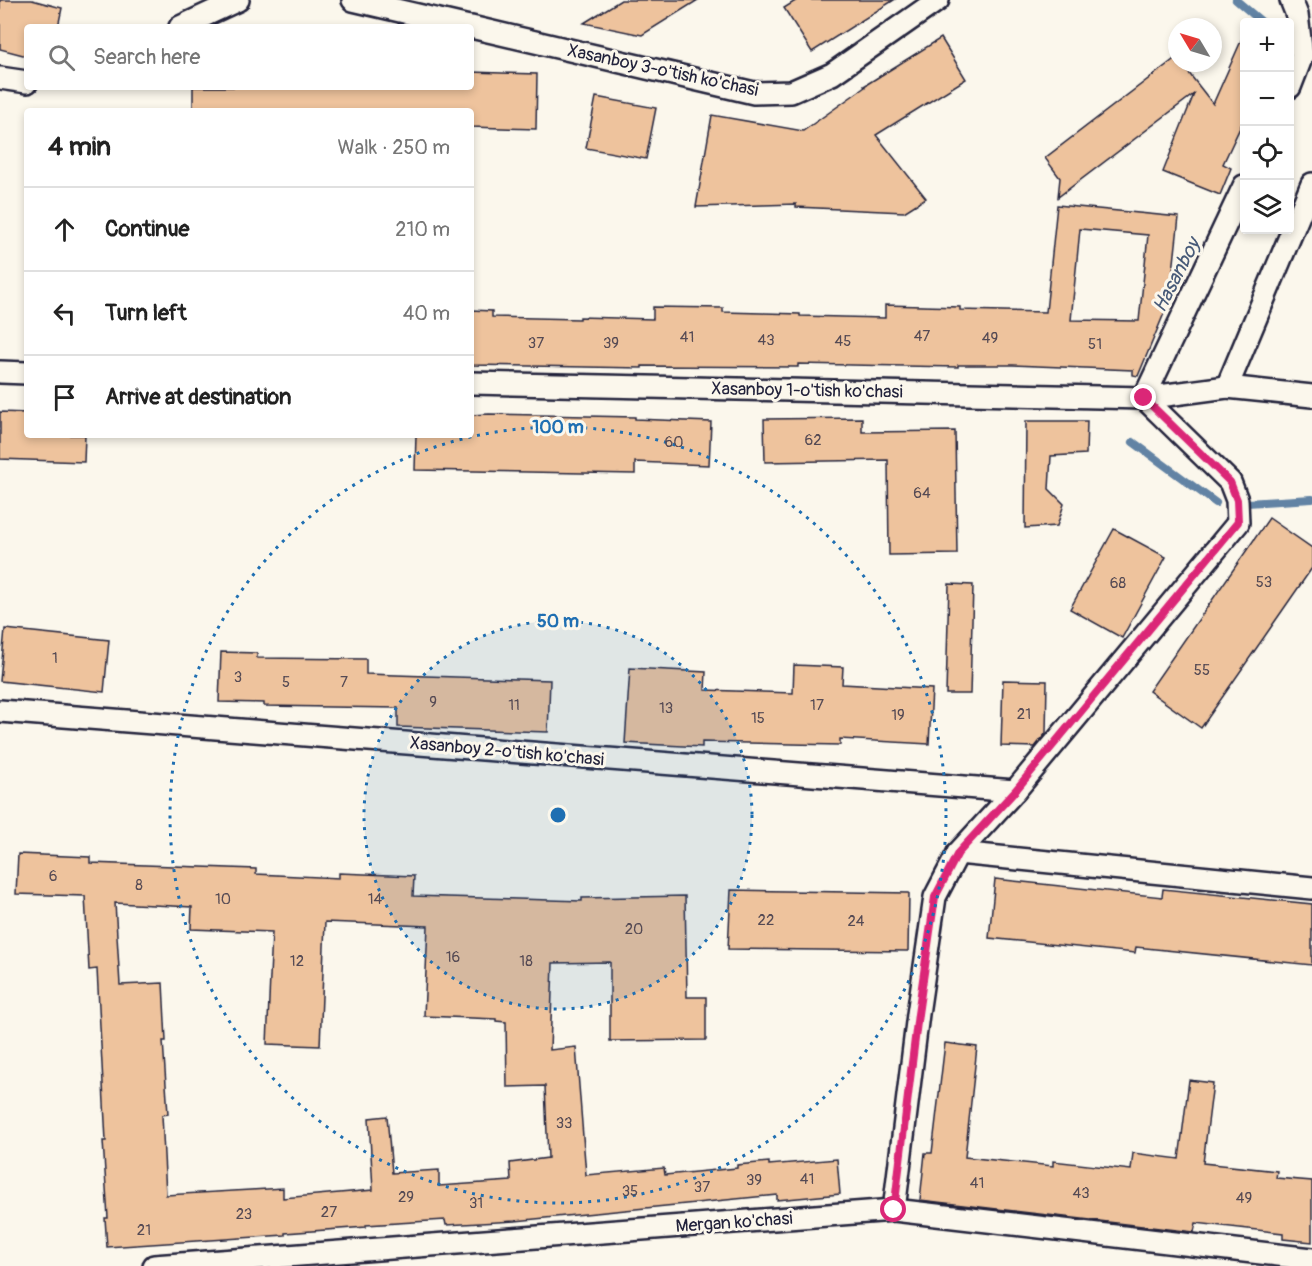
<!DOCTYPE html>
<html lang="en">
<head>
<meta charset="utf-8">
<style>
  :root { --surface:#fff; --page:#f2f2f2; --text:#222; --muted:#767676; --line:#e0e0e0 }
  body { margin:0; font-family:Pangolin,sans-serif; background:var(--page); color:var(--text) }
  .controls { position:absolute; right:18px; top:18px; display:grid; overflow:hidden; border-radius:6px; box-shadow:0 3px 9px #0003 }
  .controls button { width:54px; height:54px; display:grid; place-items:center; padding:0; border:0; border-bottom:2px solid var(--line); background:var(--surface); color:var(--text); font:30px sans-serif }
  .compass { position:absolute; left:1168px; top:18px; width:54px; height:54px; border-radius:50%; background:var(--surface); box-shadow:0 3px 9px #0003; rotate:308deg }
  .stop { position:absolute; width:18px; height:18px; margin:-14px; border:4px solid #db2777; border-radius:50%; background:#fff }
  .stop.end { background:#db2777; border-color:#fff; box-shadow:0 2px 6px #0008 }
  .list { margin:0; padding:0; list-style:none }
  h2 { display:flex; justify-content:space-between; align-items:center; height:78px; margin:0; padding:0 24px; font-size:26px }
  h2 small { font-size:20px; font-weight:400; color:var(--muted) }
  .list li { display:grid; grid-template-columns:39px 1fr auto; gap:18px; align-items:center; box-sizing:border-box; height:84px; padding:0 24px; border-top:2px solid var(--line) }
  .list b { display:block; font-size:22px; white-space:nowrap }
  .list em { font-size:20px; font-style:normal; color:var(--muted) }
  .icon { flex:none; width:33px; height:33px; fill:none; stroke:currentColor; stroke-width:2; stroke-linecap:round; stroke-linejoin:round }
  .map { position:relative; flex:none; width:1312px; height:1266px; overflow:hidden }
  .search { position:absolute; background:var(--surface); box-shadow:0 3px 9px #0003; left:24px; top:24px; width:450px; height:66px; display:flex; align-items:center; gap:15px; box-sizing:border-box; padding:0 21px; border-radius:6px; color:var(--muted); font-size:22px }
  .panel { position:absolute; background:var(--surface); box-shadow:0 3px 9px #0003; left:24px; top:108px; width:450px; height:330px; border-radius:6px }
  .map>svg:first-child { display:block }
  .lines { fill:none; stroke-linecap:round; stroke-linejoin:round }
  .stream { stroke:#6283a4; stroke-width:8 }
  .building { fill:#eec39d; stroke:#22223b; stroke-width:1.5; fill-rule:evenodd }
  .street-casing { stroke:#22223b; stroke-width:26 }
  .street { stroke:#fbf7ec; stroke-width:21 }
  .route { stroke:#db2777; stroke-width:8 }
  .ring { fill:none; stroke:#1f6fb2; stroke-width:3; stroke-dasharray:3 6 }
  .labels { text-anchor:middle; stroke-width:6; stroke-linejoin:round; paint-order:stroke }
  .number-label { font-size:15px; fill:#554a54 }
  .street-label { font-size:18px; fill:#22223b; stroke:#fbf7ec }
  .water-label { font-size:20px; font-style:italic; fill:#475a78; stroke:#fbf7ec }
  .centre { fill:#1f6fb2; stroke:#fbf7ec; stroke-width:3 }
  .ring-label { font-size:18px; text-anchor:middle; font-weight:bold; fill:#1f6fb2; stroke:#fbf7ec; stroke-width:6; stroke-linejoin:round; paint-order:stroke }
</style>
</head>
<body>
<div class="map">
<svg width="1312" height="1266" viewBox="0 0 1312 1266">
  <rect width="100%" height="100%" fill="#fbf7ec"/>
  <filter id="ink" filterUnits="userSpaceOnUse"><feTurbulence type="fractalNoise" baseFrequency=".0167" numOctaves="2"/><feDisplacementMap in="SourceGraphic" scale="12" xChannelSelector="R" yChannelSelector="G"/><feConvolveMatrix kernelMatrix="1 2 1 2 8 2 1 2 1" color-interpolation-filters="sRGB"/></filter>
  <g filter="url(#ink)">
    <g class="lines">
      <g class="stream">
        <polyline points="1236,0 1262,22"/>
        <polyline points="1133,442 1216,503"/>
        <polyline points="1247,503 1312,499"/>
      </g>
    </g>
    <g class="building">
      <polygon points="0,0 32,0 62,8 58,27 27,27 27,56 0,49"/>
      <polygon points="621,0 698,0 642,35 584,23"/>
      <polygon points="797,0 894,0 812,52 784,8"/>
      <polygon points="1245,32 1245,117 1223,164 1231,168 1220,195 1163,172 1194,94 1058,197 1060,178 1045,158 1177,57 1177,63 1181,63 1213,104"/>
      <polygon points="941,38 966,79 876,135 926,198 904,212 796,207 796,204 696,207 712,115 803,131 865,87 864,86"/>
      <polygon points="471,72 537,74 536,129 471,127 471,111 193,111 193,87 471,87"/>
      <polygon points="596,97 656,108 646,159 586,148"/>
      <path d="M 1057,205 L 1179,217 L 1170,299 L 1138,376 L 1133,375 L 1133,370 L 1013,365 L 958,365 L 958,367 L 798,364 L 798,367 L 642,366 L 642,368 L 471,365 L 471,310 L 492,311 L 492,317 L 580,319 L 580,317 L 653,319 L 653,307 L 723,308 L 723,312 L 800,314 L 800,316 L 885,318 L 885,305 L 960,307 L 960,310 L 1046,312 ZM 1080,229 L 1148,235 L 1139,321 L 1071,320 Z"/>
      <polygon points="0,412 27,413 27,435 85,435 84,462 0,459"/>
      <polygon points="489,414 635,417 635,419 711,422 709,465 635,462 635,474 415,470 416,435 471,435 471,415"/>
      <polygon points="862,418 862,432 955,431 957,554 889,555 888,460 765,462 764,419"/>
      <polygon points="1026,421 1087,421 1086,454 1051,456 1049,489 1064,504 1057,526 1025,528"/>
      <polygon points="1269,518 1312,548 1312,568 1201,728 1149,691"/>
      <polygon points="1114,529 1166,557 1122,638 1070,609"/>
      <polygon points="949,584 973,585 970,694 946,694"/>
      <polygon points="5,629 109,640 104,692 0,681"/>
      <polygon points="221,652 257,653 257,658 366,659 366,674 550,680 548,732 398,727 398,708 264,706 264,703 219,702"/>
      <polygon points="794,665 843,667 842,684 932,689 929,744 840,739 840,745 702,742 702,747 625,743 630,668 706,672 705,690 793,693"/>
      <polygon points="1003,680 1047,681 1046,733 1035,747 1001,746"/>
      <path d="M 18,854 L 90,857 L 90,863 L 256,869 L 256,874 L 339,878 L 339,873 L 414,876 L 413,896 L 582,901 L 582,898 L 685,896 L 687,997 L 706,997 L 706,1040 L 610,1041 L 610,962 L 553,963 L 550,1050 L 576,1047 L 586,1175 L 664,1168 L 665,1175 L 737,1168 L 737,1165 L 769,1162 L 769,1165 L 837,1159 L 840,1194 L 777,1200 L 777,1195 L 515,1221 L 446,1225 L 445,1220 L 366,1225 L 366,1227 L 285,1233 L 285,1235 L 107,1247 L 105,1218 L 108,1218 L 103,1141 L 106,1141 L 97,969 L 89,970 L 85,896 L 16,894 ZM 115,903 L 192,907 L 191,929 L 272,932 L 267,1044 L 320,1046 L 325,922 L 428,926 L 424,1016 L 496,1019 L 496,1021 L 506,1022 L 507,1087 L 545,1086 L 548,1158 L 510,1163 L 511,1181 L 439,1186 L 439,1170 L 392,1173 L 387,1116 L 369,1118 L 373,1190 L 283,1198 L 283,1188 L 166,1195 L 162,1115 L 168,1114 L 163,1041 L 166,1041 L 163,983 L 120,985 Z"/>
      <polygon points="995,879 1162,897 1163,889 1312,904 1312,965 1136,947 1135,953 989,938"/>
      <polygon points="731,890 909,893 908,951 728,949"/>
      <polygon points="945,1043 977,1047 965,1157 1053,1166 1053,1161 1131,1170 1133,1153 1179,1159 1189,1080 1213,1083 1203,1163 1277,1171 1276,1178 1312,1181 1312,1242 1283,1239 1283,1233 1196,1223 1194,1232 920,1200 925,1153 932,1153"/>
    </g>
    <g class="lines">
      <g class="street-casing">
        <g id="street">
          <polyline points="353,0 469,27"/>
          <polyline points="180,27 238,0"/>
          <polyline points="471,27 754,93 791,92 832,74 938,0"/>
          <polyline points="0,78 27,82"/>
          <polyline points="1290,87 1302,56 1297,15 1291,0"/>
          <polyline points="0,372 27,373"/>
          <polyline points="471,383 1144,398 1227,387 1312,396"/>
          <polyline points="1227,387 1312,184"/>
          <polyline points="1144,398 1244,186"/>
          <polyline points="0,711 1015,791"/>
          <polyline points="958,853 1312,888"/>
          <polyline points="894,1210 918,1014 935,897 958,853 1015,791 1238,523 1237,500 1230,482 1144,398"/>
          <polyline points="154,1266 894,1210 1312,1259"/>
        </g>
      </g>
      <use href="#street" class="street"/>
    </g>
  </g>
  <g class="lines" filter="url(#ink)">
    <polyline class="route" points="894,1210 918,1014 935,897 958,853 1015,791 1238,522 1237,500 1230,482 1144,398"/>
  </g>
  <circle cx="558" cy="815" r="194" fill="#1f6fb2" fill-opacity=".12"/>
  <g class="ring">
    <circle cx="558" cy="815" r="194"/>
    <circle cx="558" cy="815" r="388"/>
  </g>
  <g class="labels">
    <g class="number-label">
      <text x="922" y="341">47</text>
      <text x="687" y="342">41</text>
      <text x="990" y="343">49</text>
      <text x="766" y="345">43</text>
      <text x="843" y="346">45</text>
      <text x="536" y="348">37</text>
      <text x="611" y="348">39</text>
      <text x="1095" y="349">51</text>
      <text x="813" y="445">62</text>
      <text x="674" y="447">60</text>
      <text x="922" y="498">64</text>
      <text x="1264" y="587">53</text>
      <text x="1118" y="588">68</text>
      <text x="55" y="663">1</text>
      <text x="1202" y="675">55</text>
      <text x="238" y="682">3</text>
      <text x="286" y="687">5</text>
      <text x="344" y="687">7</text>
      <text x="433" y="707">9</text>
      <text x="514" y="710">11</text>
      <text x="817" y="710">17</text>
      <text x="666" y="713">13</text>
      <text x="1024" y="719">21</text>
      <text x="898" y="720">19</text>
      <text x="758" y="723">15</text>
      <text x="53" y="881">6</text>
      <text x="139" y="890">8</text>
      <text x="223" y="904">10</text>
      <text x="375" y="904">14</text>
      <text x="766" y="925">22</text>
      <text x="856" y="926">24</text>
      <text x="634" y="934">20</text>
      <text x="453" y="962">16</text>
      <text x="297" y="966">12</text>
      <text x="526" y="966">18</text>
      <text x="564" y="1128">33</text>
      <text x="807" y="1184">41</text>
      <text x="754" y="1185">39</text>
      <text x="977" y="1188">41</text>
      <text x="702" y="1192">37</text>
      <text x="630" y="1196">35</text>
      <text x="1081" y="1198">43</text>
      <text x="406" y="1202">29</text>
      <text x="1244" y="1203">49</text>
      <text x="476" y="1208">31</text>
      <text x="329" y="1217">27</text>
      <text x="244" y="1219">23</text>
      <text x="144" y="1235">21</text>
    </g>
    <g class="street-label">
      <text transform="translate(663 70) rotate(12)" y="6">Xasanboy 3-o'tish ko'chasi</text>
      <text transform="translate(807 390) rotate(1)" y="6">Xasanboy 1-o'tish ko'chasi</text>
      <text transform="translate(507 751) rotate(5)" y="6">Xasanboy 2-o'tish ko'chasi</text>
      <text transform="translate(734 1222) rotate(-4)" y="6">Mergan ko'chasi</text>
    </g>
    <g class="water-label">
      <text transform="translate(1176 275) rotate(-63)" y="7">Hasanboy</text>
    </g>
  </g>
  <circle cx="558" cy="815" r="9" class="centre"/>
  <g class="ring-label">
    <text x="558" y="433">100 m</text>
    <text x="558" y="627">50 m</text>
  </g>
</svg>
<div class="controls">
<button>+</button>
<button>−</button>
<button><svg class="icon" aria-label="locate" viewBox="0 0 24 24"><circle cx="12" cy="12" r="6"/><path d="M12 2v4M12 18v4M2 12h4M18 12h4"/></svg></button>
<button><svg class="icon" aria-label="layers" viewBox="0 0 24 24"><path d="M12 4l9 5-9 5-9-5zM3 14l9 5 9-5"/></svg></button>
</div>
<svg class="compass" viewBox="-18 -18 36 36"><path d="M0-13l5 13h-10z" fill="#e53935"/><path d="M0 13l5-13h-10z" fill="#767676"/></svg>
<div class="stop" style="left:894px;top:1210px"></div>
<div class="stop end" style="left:1144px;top:398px"></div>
<div class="search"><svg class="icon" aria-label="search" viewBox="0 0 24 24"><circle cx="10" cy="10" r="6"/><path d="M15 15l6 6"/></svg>Search here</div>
<section class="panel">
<h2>4 min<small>Walk · 250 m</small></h2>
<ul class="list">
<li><svg class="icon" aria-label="ahead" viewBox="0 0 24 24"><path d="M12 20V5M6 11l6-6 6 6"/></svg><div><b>Continue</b></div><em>210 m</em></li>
<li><svg class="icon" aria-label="left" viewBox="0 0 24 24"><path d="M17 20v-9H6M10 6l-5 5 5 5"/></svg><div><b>Turn left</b></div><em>40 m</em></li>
<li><svg class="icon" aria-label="arrive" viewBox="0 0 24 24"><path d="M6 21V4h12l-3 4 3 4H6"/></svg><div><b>Arrive at destination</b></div></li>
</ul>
</section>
</div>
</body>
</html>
